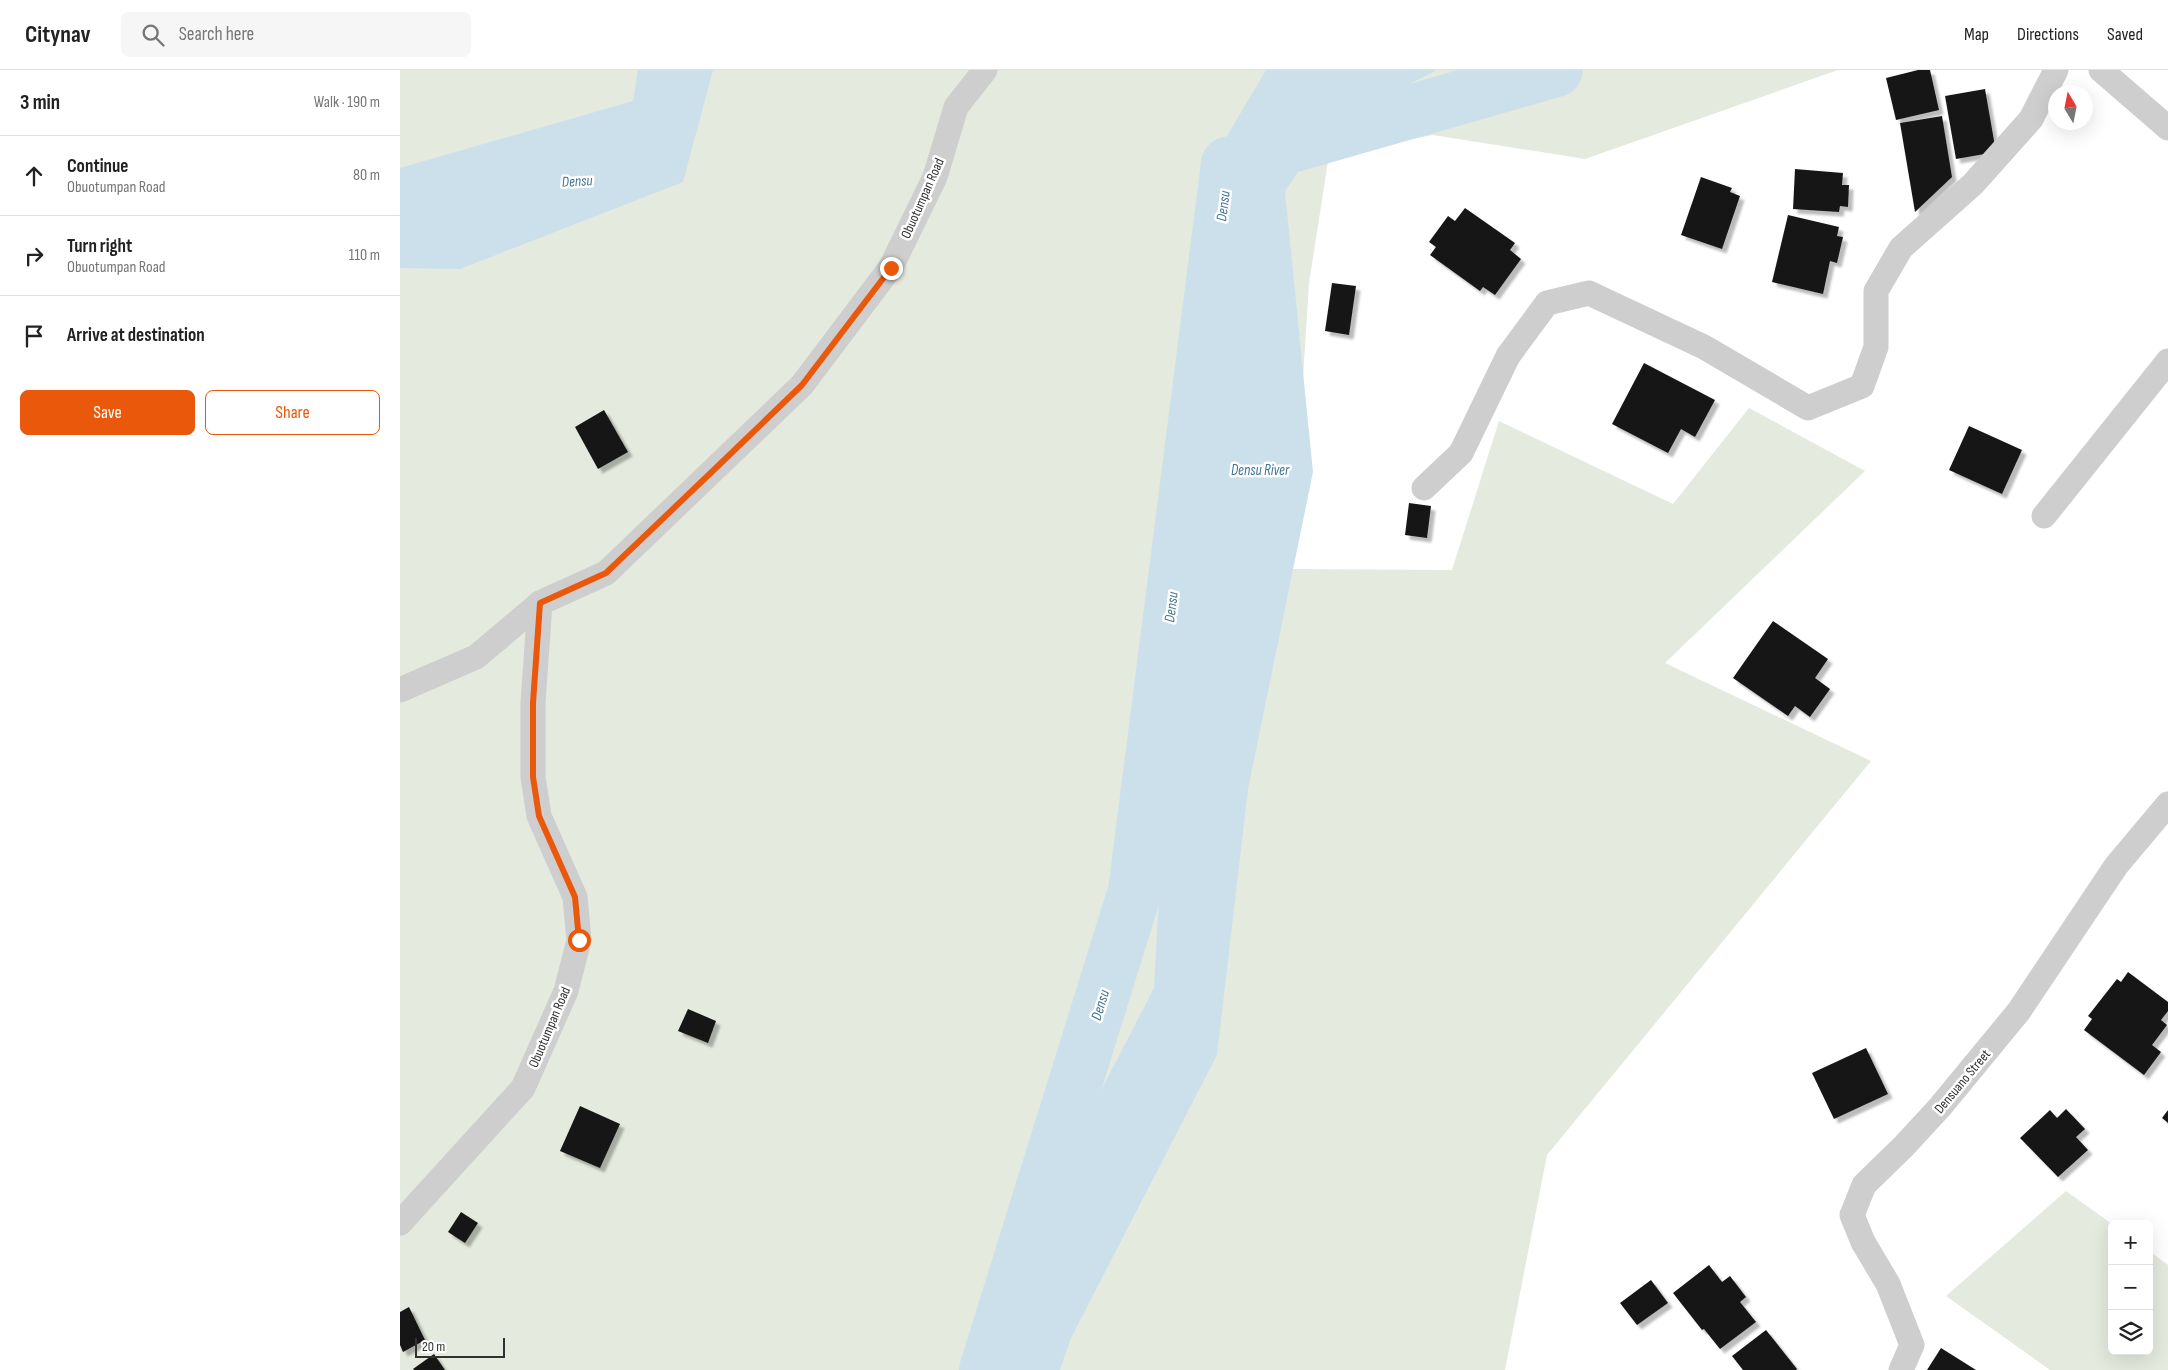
<!DOCTYPE html>
<html lang="en">
<head>
<meta charset="utf-8">
<style>
  :root { --surface:#fff; --page:#f6f6f6; --text:#222; --muted:#767676; --line:#e0e0e0; --accent:#ea580c }
  body { margin:0; font-family:"Sofia Sans Condensed",sans-serif; background:var(--page); color:var(--text) }
  .controls { position:absolute; right:15px; bottom:15px; display:grid; overflow:hidden; border-radius:8px; box-shadow:0 5px 20px #0002 }
  .controls button { width:45px; height:45px; display:grid; place-items:center; padding:0; border:0; border-bottom:1px solid var(--line); background:var(--surface); color:var(--text); font:25px sans-serif }
  .compass { position:absolute; left:1648px; top:15px; width:45px; height:45px; border-radius:50%; background:var(--surface); box-shadow:0 5px 20px #0002; rotate:350deg }
  .scale { position:absolute; left:15px; bottom:12px; width:90px; box-sizing:border-box; padding-left:5px; border:2px solid #313131; border-top:0; font-size:14px; line-height:18px; white-space:nowrap; color:#313131; -webkit-text-stroke:4px #fff; paint-order:stroke }
  .stop { position:absolute; width:15px; height:15px; margin:-11px; border:4px solid #ea580c; border-radius:50%; background:#fff }
  .stop.end { background:#ea580c; border-color:#fff; box-shadow:0 1px 5px #0008 }
  .list { margin:0; padding:0; list-style:none }
  h2 { display:flex; justify-content:space-between; align-items:center; height:65px; margin:0; padding:0 20px; font-size:21px }
  h2 small { font-size:16px; font-weight:400; color:var(--muted) }
  .list li { display:grid; grid-template-columns:32px 1fr auto; gap:15px; align-items:center; box-sizing:border-box; height:80px; padding:0 20px; border-top:1px solid var(--line) }
  .list b { display:block; font-size:19px; white-space:nowrap }
  .list p { margin:0; font-size:16px; white-space:nowrap; color:var(--muted) }
  .list em { font-size:16px; font-style:normal; color:var(--muted) }
  .actions { display:flex; gap:10px; padding:15px 20px }
  .actions a { flex:1; padding:11px 0; border:1px solid var(--accent); border-radius:8px; text-align:center; font-size:18px; color:var(--accent) }
  .actions .main { background:var(--accent); color:#fff }
  .icon { flex:none; width:28px; height:28px; fill:none; stroke:currentColor; stroke-width:2; stroke-linecap:round; stroke-linejoin:round }
  .map { position:relative; flex:none; width:1768px; height:1300px; overflow:hidden }
  header { display:flex; align-items:center; gap:30px; box-sizing:border-box; height:70px; padding:0 25px; background:var(--surface); border-bottom:1px solid var(--line) }
  header strong { font-size:24px }
  nav { display:flex; gap:28px; margin-inline-start:auto; font-size:18px }
  .search { width:350px; height:45px; background:var(--page); display:flex; align-items:center; gap:12px; box-sizing:border-box; padding:0 18px; border-radius:8px; color:var(--muted); font-size:19px }
  main { display:flex }
  aside { flex:1; background:var(--surface) }
  .map>svg:first-child { display:block }
  .green { fill:#e4eadd }
  .water { fill:#cce0ec }
  .lines { fill:none; stroke-linecap:round; stroke-linejoin:round }
  .river { stroke:#cce0ec; stroke-width:54 }
  .building { fill:#181818; filter:url(#shadow) }
  .minor { stroke:#cecece; stroke-width:25 }
  .route { stroke:#ea580c; stroke-width:6 }
  .labels { text-anchor:middle; stroke-width:5; stroke-linejoin:round; paint-order:stroke }
  .street-label { font-size:14px; fill:#313131; stroke:#fff }
  .water-label { font-size:15px; font-style:italic; fill:#3f7493; stroke:#fff }
</style>
</head>
<body>
<header>
<strong>Citynav</strong>
<div class="search"><svg class="icon" aria-label="search" viewBox="0 0 24 24"><circle cx="10" cy="10" r="6"/><path d="M15 15l6 6"/></svg>Search here</div>
<nav><a>Map</a><a>Directions</a><a>Saved</a></nav>
</header>
<main>
<aside>
<h2>3 min<small>Walk · 190 m</small></h2>
<ul class="list">
<li><svg class="icon" aria-label="ahead" viewBox="0 0 24 24"><path d="M12 20V5M6 11l6-6 6 6"/></svg><div><b>Continue</b><p>Obuotumpan Road</p></div><em>80 m</em></li>
<li><svg class="icon" aria-label="right" viewBox="0 0 24 24"><path d="M7 20v-9h11M14 6l5 5-5 5"/></svg><div><b>Turn right</b><p>Obuotumpan Road</p></div><em>110 m</em></li>
<li><svg class="icon" aria-label="arrive" viewBox="0 0 24 24"><path d="M6 21V4h12l-3 4 3 4H6"/></svg><div><b>Arrive at destination</b></div></li>
</ul>
<div class="actions"><a class="main">Save</a><a>Share</a></div>
</aside>
<div class="map">
<svg width="1768" height="1300" viewBox="0 0 1768 1300">
  <defs>
    <filter id="shadow"><feDropShadow dx="4.5" dy="4.5" stdDeviation="1" flood-color="#0004"/></filter>
  </defs>
  <rect width="100%" height="100%" fill="#fff"/>
  <g class="green">
    <polygon points="0,0 1438,0 1185,89 1033,65 929,85 909,213 891,499 1052,500 1099,351 1273,434 1349,338 1465,401 1265,593 1471,691 1147,1085 1105,1300 0,1300"/>
    <polygon points="1666,1121 1712,1154 1712,1281 1749,1281 1749,1181 1768,1195 1768,1300 1650,1300 1546,1226"/>
  </g>
  <g class="water">
    <polygon points="238,0 313,0 283,112 60,199 0,198 0,98 233,31"/>
    <polygon points="866,0 1037,0 931,54 885,121 913,402 848,719 817,985 671,1268 660,1300 585,1300 619,1179 754,918 769,644 820,325 805,103"/>
  </g>
  <g class="lines">
    <polyline class="river" points="586,1300 735,821 828,94 1156,0"/>
  </g>
  <g class="building">
    <polygon points="1518,0 1530,0 1539,40 1496,50 1486,8"/>
    <polygon points="1585,19 1596,82 1556,89 1545,26"/>
    <polygon points="1542,46 1552,107 1515,142 1500,53"/>
    <polygon points="1395,99 1443,103 1442,115 1449,115 1448,137 1440,136 1439,142 1393,139"/>
    <polygon points="1301,107 1332,118 1330,122 1340,126 1322,179 1281,165"/>
    <polygon points="1065,138 1115,173 1110,180 1121,189 1095,225 1083,217 1080,221 1030,185 1036,177 1029,172 1048,146 1055,151"/>
    <polygon points="1388,145 1439,157 1437,166 1443,167 1437,193 1430,191 1423,224 1372,212"/>
    <polygon points="932,213 956,216 949,265 925,261"/>
    <polygon points="1244,293 1315,330 1295,367 1281,359 1268,383 1212,354"/>
    <polygon points="204,340 228,382 198,399 175,357"/>
    <polygon points="1569,356 1622,380 1602,424 1549,400"/>
    <polygon points="1009,433 1031,436 1027,468 1005,465"/>
    <polygon points="1373,551 1428,589 1415,608 1430,619 1410,647 1395,636 1388,646 1333,608"/>
    <polygon points="1728,902 1768,932 1768,941 1761,950 1767,955 1752,975 1761,982 1744,1005 1684,960 1692,949 1688,946 1717,909 1721,912"/>
    <polygon points="288,939 316,951 308,973 278,961"/>
    <polygon points="1466,978 1488,1024 1434,1049 1412,1003"/>
    <polygon points="180,1036 220,1054 200,1098 160,1081"/>
    <polygon points="1666,1039 1685,1059 1676,1067 1688,1080 1658,1107 1620,1068 1650,1040 1657,1048"/>
    <polygon points="1768,1040 1768,1053 1762,1048"/>
    <polygon points="61,1142 78,1153 65,1173 48,1162"/>
    <polygon points="1309,1195 1322,1212 1330,1206 1346,1227 1340,1232 1356,1252 1320,1279 1304,1259 1302,1260 1273,1223"/>
    <polygon points="1251,1210 1268,1233 1237,1255 1220,1233"/>
    <polygon points="9,1237 25,1270 3,1282 0,1275 0,1242"/>
    <polygon points="1366,1260 1397,1299 1396,1300 1343,1300 1332,1286"/>
    <polygon points="1541,1278 1576,1300 1527,1300"/>
    <polygon points="34,1284 45,1300 14,1300 13,1299"/>
  </g>
  <g class="lines">
    <g class="minor">
      <polyline points="1701,0 1768,58"/>
      <polyline points="1024,418 1061,383 1108,286 1147,233 1189,223 1304,277 1408,338 1462,316 1476,277 1476,221 1501,178 1573,114 1631,49 1656,0"/>
      <polyline points="1644,446 1768,291"/>
      <polyline points="0,620 76,587 140,533"/>
      <polyline points="0,1153 123,1018 166,921 179,870 175,827 139,746 133,707 133,633 140,533 206,503 402,315 491,197 535,107 556,37 585,0"/>
      <polyline points="1501,1300 1512,1275 1488,1214 1463,1172 1452,1145 1464,1115 1504,1076 1540,1037 1619,941 1716,796 1768,734"/>
    </g>
  </g>
  <g class="lines">
    <polyline class="route" points="179,870 175,827 139,746 133,707 133,633 140,533 206,503 320,394 402,315 491,198"/>
  </g>
  <g class="labels">
    <g class="street-label">
      <text transform="translate(522 128) rotate(-66)" y="5">Obuotumpan Road</text>
      <text transform="translate(149 957) rotate(-67)" y="5">Obuotumpan Road</text>
      <text transform="translate(1562 1011) rotate(-50)" y="5">Densuano Street</text>
    </g>
    <g class="water-label">
      <text transform="translate(177 111) rotate(-3)" y="5">Densu</text>
      <text transform="translate(823 136) rotate(-83)" y="5">Densu</text>
      <text x="860" y="405">Densu River</text>
      <text transform="translate(771 537) rotate(-83)" y="5">Densu</text>
      <text transform="translate(700 935) rotate(-73)" y="5">Densu</text>
    </g>
  </g>
</svg>
<div class="controls">
<button>+</button>
<button>−</button>
<button><svg class="icon" aria-label="layers" viewBox="0 0 24 24"><path d="M12 4l9 5-9 5-9-5zM3 14l9 5 9-5"/></svg></button>
</div>
<svg class="compass" viewBox="-18 -18 36 36"><path d="M0-13l5 13h-10z" fill="#e53935"/><path d="M0 13l5-13h-10z" fill="#767676"/></svg>
<div class="scale">20 m</div>
<div class="stop" style="left:179px;top:870px"></div>
<div class="stop end" style="left:491px;top:198px"></div>
</div>
</main>
</body>
</html>
